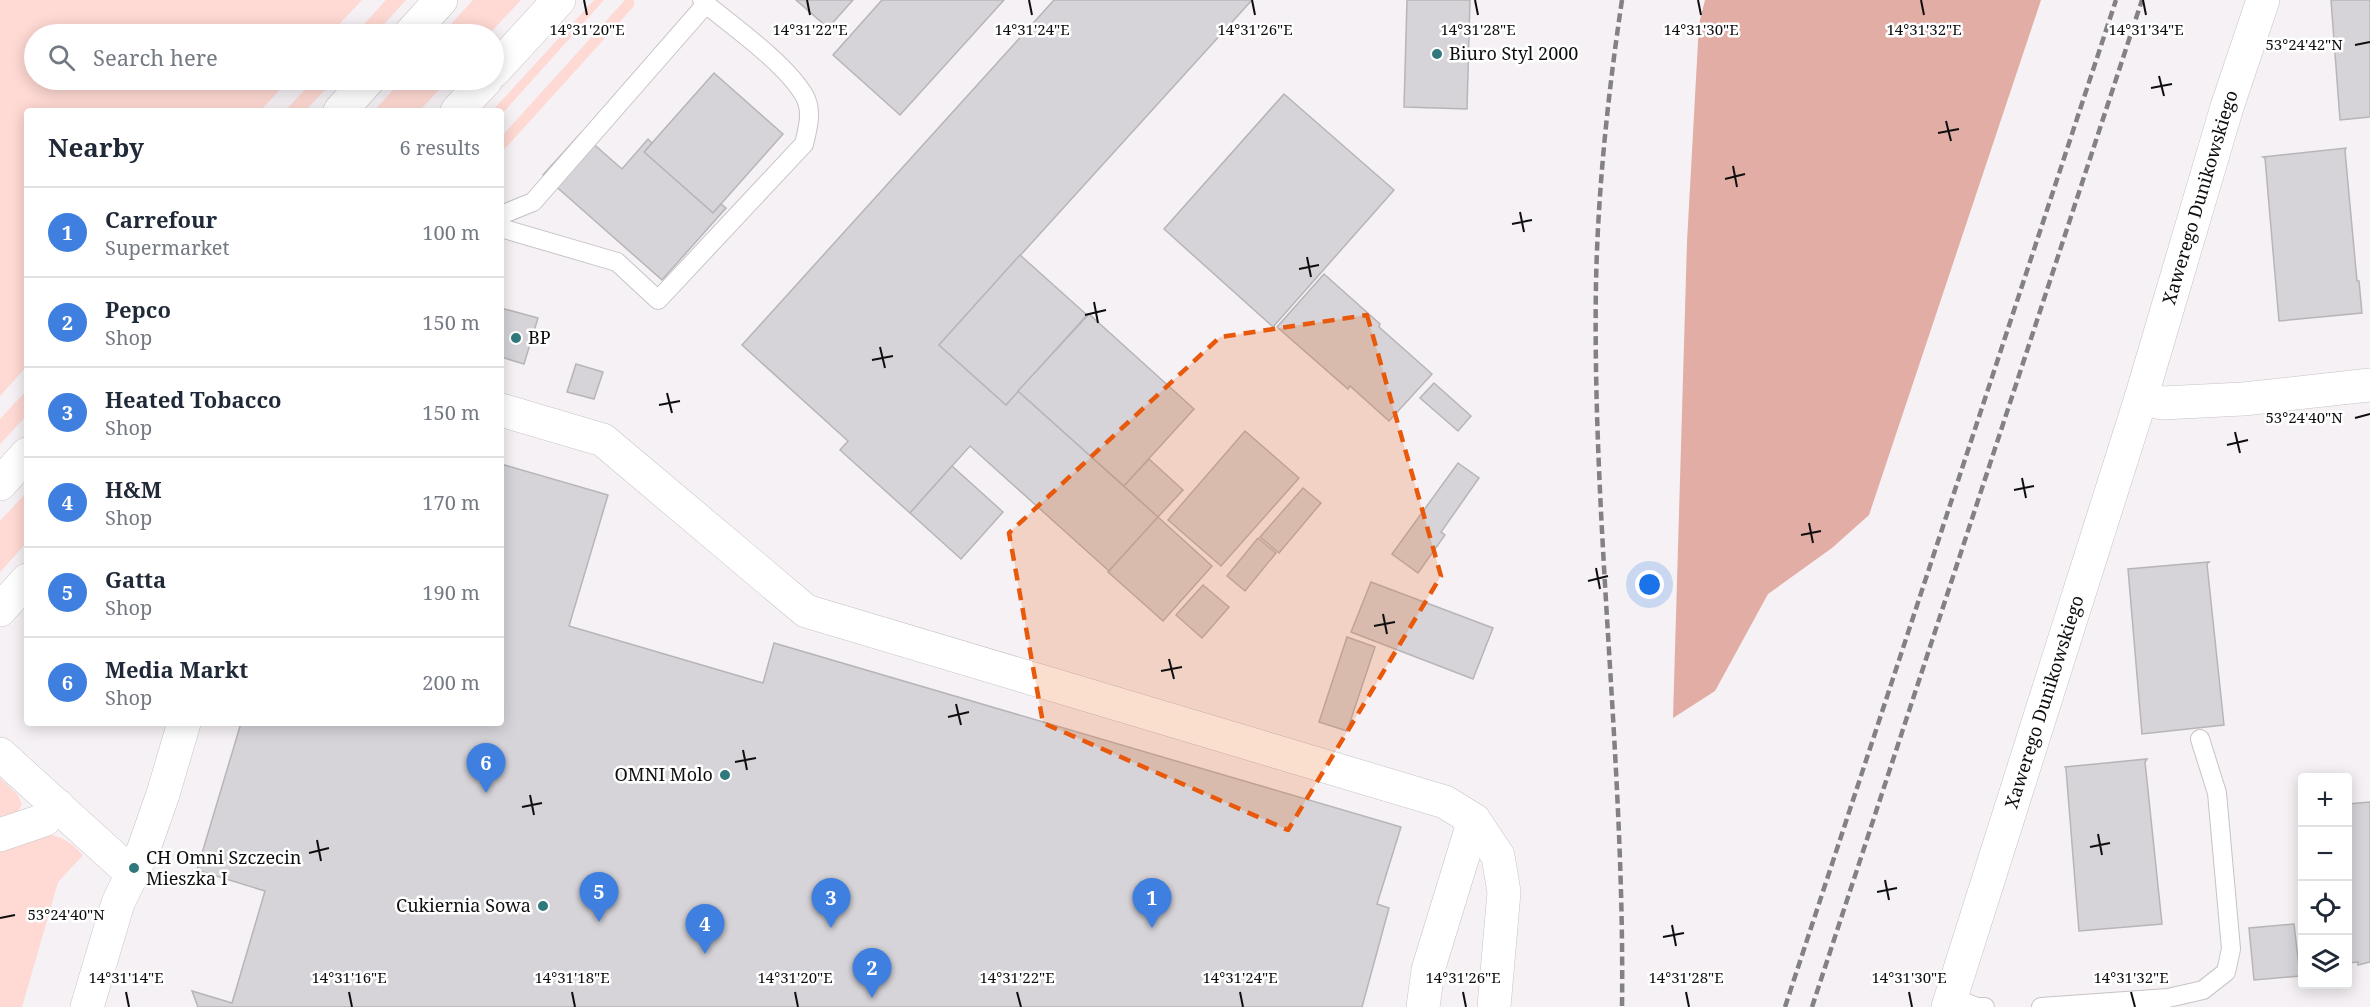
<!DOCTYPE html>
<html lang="en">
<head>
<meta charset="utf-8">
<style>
  :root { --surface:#fff; --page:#f6f6f7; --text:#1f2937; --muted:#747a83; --line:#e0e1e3; --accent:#b45309 }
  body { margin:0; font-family:"Noto Serif",serif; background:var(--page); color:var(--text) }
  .controls { position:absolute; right:18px; bottom:18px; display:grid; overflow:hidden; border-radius:6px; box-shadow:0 3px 15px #0003 }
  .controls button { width:54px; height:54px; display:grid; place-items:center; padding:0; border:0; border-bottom:2px solid var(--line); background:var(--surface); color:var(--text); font:30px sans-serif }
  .you { position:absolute; left:1650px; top:585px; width:21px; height:21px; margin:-15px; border:4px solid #fff; border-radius:50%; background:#1a73e8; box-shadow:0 0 0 9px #1a73e833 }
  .badge { display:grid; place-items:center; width:39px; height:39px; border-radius:50%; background:var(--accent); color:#fff; font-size:20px; font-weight:700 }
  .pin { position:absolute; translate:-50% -50px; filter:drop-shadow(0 2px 3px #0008) }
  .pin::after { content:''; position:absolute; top:32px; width:21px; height:18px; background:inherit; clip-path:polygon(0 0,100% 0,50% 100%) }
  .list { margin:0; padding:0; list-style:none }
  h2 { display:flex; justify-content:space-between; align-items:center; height:78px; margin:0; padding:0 24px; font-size:26px }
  h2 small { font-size:20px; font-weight:400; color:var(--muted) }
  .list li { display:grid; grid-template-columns:39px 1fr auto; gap:18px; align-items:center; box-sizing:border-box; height:90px; padding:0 24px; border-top:2px solid var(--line) }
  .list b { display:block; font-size:22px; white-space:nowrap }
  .list p { margin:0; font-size:20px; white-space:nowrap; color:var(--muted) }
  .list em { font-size:20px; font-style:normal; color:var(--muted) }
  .icon { flex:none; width:33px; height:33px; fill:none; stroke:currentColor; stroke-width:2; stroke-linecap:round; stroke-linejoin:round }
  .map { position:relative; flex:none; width:2370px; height:1007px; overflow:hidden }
  .search { position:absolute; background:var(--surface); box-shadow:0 3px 15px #0003; left:24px; top:24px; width:480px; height:66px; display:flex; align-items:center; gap:15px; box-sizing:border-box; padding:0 21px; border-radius:33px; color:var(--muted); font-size:22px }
  .panel { position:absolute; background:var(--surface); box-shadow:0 3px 15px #0003; left:24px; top:108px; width:480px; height:618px; border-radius:6px }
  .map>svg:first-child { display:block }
  .green { fill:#ffd9d3 }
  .forest { fill:#e1ada4 }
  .building { fill:#d6d4d8; stroke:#b7b5b8; stroke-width:1.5 }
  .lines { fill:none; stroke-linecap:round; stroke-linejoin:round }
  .lane-casing { stroke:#c7c3c6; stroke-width:20 }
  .street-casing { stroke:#c7c3c6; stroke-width:34 }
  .primary-casing { stroke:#c7c3c6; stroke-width:34 }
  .lane { stroke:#fff; stroke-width:18 }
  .street { stroke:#fff; stroke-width:33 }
  .primary { stroke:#fff; stroke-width:33 }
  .rail { stroke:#838183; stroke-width:4.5; stroke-dasharray:9 4.5; stroke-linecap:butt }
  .marked { fill:#e8590c; fill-opacity:0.2; stroke:#e8590c; stroke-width:4.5; stroke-dasharray:12 8; stroke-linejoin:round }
  .ticks { fill:none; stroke:#0f0e0f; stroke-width:2 }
  .poi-dot { fill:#2f787c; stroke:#fff; stroke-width:2 }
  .labels { text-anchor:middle; stroke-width:5; stroke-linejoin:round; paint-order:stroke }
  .poi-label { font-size:18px; fill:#0f0e0f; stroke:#fff; text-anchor:start }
  .street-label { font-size:18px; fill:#0f0e0f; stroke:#fff }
  .ticks-label { font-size:15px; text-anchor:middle; fill:#0f0e0f; stroke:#fff; stroke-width:5; stroke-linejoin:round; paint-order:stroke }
</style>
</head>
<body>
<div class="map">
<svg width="2370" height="1007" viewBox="0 0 2370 1007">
  <rect width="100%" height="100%" fill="#f5f1f4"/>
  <g class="green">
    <polygon points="0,0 362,0 330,34 34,34 34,80 289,80 260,111 27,111 27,366 0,396"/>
    <polygon points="386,0 406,0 375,34 355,34"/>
    <polygon points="473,0 521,0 489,34 442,34"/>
    <polygon points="594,0 604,0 501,115 501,111 492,111"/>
    <polygon points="625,0 634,0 634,6 501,153 501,137"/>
    <polygon points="314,80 334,80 305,111 285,111"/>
    <polygon points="402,80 448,80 419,111 374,111"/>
    <polygon points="27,390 27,415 0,444 0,419"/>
    <polygon points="27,492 27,542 0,572 0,521"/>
    <polygon points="0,778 18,795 22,804 17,813 0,820"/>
    <path d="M 51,835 C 66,838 73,845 83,855 L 58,882 L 22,1007 L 0,1007 L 0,849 Z"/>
  </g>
  <polygon class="forest" points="1705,0 2041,0 1869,515 1832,548 1768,594 1715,691 1673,718 1687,242 1699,24"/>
  <g class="building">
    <polygon points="796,0 853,0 828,28"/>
    <polygon points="882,0 1004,0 900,115 833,55"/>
    <polygon points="1054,0 1252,0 939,345 1006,405 1018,391 1158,517 1109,571 970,446 910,513 840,450 848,441 742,345"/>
    <polygon points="1407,0 1470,0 1467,109 1404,107"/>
    <polygon points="2331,0 2370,0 2370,117 2340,120"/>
    <polygon points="714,73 783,134 713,213 644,152"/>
    <polygon points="1284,94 1394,190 1273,327 1164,229"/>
    <polygon points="581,133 622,169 648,139 652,143 644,152 713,213 721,204 726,208 662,280 543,175"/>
    <polygon points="2346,148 2345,151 2357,281 2359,281 2362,313 2279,321 2265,158 2263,157"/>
    <polygon points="1020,255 1087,315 1006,405 939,345"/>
    <polygon points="1324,274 1380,324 1379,327 1432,374 1389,421 1350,386 1348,389 1277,327"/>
    <polygon points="501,308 538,318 524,364 501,357"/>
    <polygon points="1089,314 1194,409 1124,486 1018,391"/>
    <polygon points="576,364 603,372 594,399 567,392"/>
    <polygon points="1434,383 1471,416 1458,431 1420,398"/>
    <polygon points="1245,431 1299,478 1221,566 1168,520"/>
    <polygon points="1149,459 1183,490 1158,517 1124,486"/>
    <polygon points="1458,463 1479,478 1441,532 1445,535 1418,573 1392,554"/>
    <polygon points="501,464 608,495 569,626 763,683 774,643 1401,827 1377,904 1389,908 1362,1007 198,1007 192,991 232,1003 265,891 197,870 241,723 501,723"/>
    <polygon points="952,466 1003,512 961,559 910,513"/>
    <polygon points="1303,488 1321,503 1279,553 1260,537"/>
    <polygon points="1158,517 1212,566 1163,621 1108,572"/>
    <polygon points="1258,538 1276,553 1245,591 1227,576"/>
    <polygon points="2209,562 2207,564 2224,725 2142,734 2128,569"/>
    <polygon points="1371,582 1493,628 1473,679 1351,632"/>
    <polygon points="1203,585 1229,607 1202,638 1176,615"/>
    <polygon points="1347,637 1375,647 1347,731 1319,722"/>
    <polygon points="2147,759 2145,762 2162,924 2079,931 2066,769 2065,767"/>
    <polygon points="2370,802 2370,962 2358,965 2358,962 2348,963 2348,804"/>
    <polygon points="2294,924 2300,976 2254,980 2249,928"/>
  </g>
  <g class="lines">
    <g class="lane-casing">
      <g id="lane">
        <polyline points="501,215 533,202 706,4 702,0"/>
        <path d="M 501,228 L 617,262 L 658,300 L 804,144 C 808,128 813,110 804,95 C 785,63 735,28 706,4"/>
        <polyline points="1951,997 1977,1007 1985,1007"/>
        <polyline points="2041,1007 2168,998 2203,990 2226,972 2231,949 2217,793 2200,739"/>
      </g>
    </g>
    <g class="street-casing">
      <g id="street">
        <polyline points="2141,398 2162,403 2243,399 2370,385"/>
        <polyline points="501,410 603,440 806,611 1445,802 1474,820 1498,856 1504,892 1494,1007"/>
        <polyline points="0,754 131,873"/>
        <polyline points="0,835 44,820 58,806"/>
        <polyline points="87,1007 118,903 143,851 163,794 184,723"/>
        <polyline points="1423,1007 1428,970 1474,820"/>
        <path id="s1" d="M 1948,1007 L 2141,398 L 2227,107 L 2263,0"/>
      </g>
    </g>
    <g class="primary-casing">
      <g id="primary">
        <polyline points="410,34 441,0"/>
        <polyline points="494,71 559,0"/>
        <polyline points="340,111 368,80"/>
        <polyline points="457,111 486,80"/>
        <polyline points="0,484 27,454"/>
        <polyline points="0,610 27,580"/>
      </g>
    </g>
    <use href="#lane" class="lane"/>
    <use href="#street" class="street"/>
    <use href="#primary" class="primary"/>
    <g class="rail">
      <path d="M 1622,0 C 1608,94 1598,188 1596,283 C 1592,524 1625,765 1622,1007"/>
      <polyline points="1785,1007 2116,0"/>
      <polyline points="1812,1007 2142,0"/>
    </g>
  </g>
  <path class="marked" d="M 1367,315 L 1441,576 L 1288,830 L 1043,723 L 1009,533 L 1220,337 Z"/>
  <path class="ticks" d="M 584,0 L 587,15M 807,0 L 810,15M 1029,0 L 1032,15M 1252,0 L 1255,15M 1475,0 L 1478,15M 1698,0 L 1701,15M 1921,0 L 1924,15M 2143,0 L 2146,15M 2355,45 L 2370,42M 2159,76 L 2164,96M 2151,88 L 2172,84M 1946,121 L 1951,141M 1938,133 L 1959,129M 1733,166 L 1737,187M 1725,179 L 1745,174M 1520,212 L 1524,232M 1512,224 L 1532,220M 1307,257 L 1311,277M 1299,269 L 1319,265M 1094,302 L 1098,323M 1085,315 L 1106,310M 880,347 L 885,368M 872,360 L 893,356M 667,393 L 672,413M 659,405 L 680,401M 2355,418 L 2370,414M 2235,432 L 2240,453M 2227,445 L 2248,440M 2022,478 L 2026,498M 2014,490 L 2034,486M 1809,523 L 1813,543M 1801,535 L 1821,531M 1596,568 L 1600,589M 1588,581 L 1608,576M 1383,614 L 1387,634M 1374,626 L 1395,622M 1169,659 L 1174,679M 1161,671 L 1182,667M 956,704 L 961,725M 948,717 L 969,712M 743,750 L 747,770M 735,762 L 756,758M 530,795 L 534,815M 522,807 L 542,803M 2098,834 L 2102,855M 317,840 L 321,861M 2090,847 L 2110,843M 309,853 L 329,848M 1885,880 L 1889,900M 1877,892 L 1897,888M 0,918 L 15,915M 1672,925 L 1676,946M 1663,937 L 1684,933M 126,992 L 129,1007M 349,992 L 352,1007M 572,992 L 575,1007M 795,992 L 798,1007M 1017,992 L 1021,1007M 1240,992 L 1243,1007M 1463,992 L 1466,1007M 1686,992 L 1689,1007M 1909,992 L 1912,1007M 2131,992 L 2135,1007"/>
  <g class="poi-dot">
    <circle cx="1437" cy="54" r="6"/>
    <circle cx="516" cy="338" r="6"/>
    <circle cx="725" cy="775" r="6"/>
    <circle cx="134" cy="868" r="6"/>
    <circle cx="543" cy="906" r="6"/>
  </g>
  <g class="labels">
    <g class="poi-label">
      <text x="1449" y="60">Biuro Styl 2000</text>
      <text x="528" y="344">BP</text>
      <text x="713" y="781" text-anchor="end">OMNI Molo</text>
      <text x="146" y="864">CH Omni Szczecin<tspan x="146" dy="21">Mieszka I</tspan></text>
      <text x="531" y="912" text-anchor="end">Cukiernia Sowa</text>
    </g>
    <g class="street-label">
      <text dy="6" stroke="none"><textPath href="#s1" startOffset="848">Xawerego Dunikowskiego</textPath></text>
      <text dy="6" stroke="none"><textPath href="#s1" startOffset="320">Xawerego Dunikowskiego</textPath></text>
    </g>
  </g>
  <g class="ticks-label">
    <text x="587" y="35">14°31'20"E</text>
    <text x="810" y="35">14°31'22"E</text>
    <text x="1032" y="35">14°31'24"E</text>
    <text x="1255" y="35">14°31'26"E</text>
    <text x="1478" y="35">14°31'28"E</text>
    <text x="1701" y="35">14°31'30"E</text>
    <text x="1924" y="35">14°31'32"E</text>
    <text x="2146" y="35">14°31'34"E</text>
    <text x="2304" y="50">53°24'42"N</text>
    <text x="2304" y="423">53°24'40"N</text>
    <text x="66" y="920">53°24'40"N</text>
    <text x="126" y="983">14°31'14"E</text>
    <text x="349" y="983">14°31'16"E</text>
    <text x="572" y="983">14°31'18"E</text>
    <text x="795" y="983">14°31'20"E</text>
    <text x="1017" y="983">14°31'22"E</text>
    <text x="1240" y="983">14°31'24"E</text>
    <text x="1463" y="983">14°31'26"E</text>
    <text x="1686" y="983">14°31'28"E</text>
    <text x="1909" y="983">14°31'30"E</text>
    <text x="2131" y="983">14°31'32"E</text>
  </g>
</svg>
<div class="controls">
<button>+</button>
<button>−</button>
<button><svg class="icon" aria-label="locate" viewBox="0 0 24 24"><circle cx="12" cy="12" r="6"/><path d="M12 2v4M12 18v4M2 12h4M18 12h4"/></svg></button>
<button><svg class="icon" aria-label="layers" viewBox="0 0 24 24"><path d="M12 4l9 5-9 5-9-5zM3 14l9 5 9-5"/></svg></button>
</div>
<div class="you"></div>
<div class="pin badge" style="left:1152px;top:928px;background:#3f7fe0">1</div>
<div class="pin badge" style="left:872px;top:998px;background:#3f7fe0">2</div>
<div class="pin badge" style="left:831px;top:928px;background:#3f7fe0">3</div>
<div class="pin badge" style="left:705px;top:954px;background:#3f7fe0">4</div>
<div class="pin badge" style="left:599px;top:922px;background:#3f7fe0">5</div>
<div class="pin badge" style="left:486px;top:793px;background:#3f7fe0">6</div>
<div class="search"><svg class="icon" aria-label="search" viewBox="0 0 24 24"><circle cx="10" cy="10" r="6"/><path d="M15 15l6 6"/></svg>Search here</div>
<section class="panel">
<h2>Nearby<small>6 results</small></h2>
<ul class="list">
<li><span class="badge" style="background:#3f7fe0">1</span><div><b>Carrefour</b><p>Supermarket</p></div><em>100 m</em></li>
<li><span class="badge" style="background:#3f7fe0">2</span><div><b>Pepco</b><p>Shop</p></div><em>150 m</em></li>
<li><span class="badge" style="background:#3f7fe0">3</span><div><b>Heated Tobacco</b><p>Shop</p></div><em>150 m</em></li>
<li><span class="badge" style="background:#3f7fe0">4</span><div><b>H&amp;M</b><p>Shop</p></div><em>170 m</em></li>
<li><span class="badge" style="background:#3f7fe0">5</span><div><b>Gatta</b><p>Shop</p></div><em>190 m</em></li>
<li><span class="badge" style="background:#3f7fe0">6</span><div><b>Media Markt</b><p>Shop</p></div><em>200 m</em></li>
</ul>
</section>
</div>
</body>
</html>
